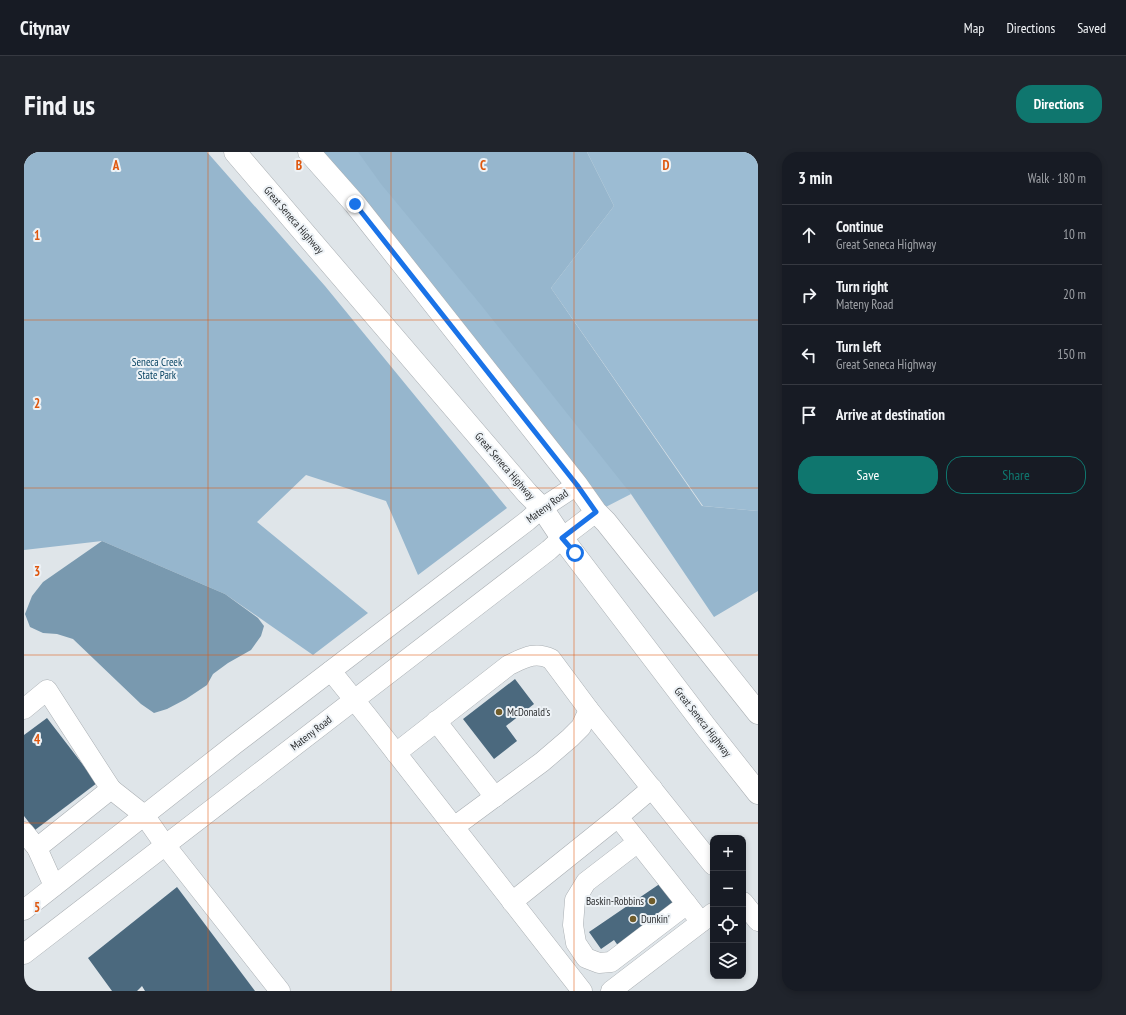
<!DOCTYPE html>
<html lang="en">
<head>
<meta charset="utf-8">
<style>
  :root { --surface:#171b24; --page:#20242c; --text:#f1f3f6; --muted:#9ea1a6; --line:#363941; --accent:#0f766e }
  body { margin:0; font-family:"PT Sans Narrow",sans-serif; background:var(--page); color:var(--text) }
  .controls { position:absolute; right:12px; bottom:12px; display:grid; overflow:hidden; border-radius:8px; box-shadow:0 2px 6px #0003 }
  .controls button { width:36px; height:36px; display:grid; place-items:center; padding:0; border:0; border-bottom:1px solid var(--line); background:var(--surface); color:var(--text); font:20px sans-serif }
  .stop { position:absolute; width:12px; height:12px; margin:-9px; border:3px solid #1a73e8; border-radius:50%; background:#fff }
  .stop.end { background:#1a73e8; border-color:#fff; box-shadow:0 1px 4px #0008 }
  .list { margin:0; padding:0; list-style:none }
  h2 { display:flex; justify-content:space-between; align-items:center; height:52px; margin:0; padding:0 16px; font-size:17px }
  h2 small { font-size:13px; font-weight:400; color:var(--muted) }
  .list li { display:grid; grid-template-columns:26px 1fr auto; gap:12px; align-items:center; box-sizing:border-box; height:60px; padding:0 16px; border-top:1px solid var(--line) }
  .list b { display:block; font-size:15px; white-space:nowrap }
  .list p { margin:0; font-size:13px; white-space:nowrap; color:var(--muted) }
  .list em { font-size:13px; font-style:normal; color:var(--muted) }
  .actions { display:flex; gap:8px; padding:12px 16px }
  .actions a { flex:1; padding:9px 0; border:1px solid var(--accent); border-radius:16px; text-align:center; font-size:14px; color:var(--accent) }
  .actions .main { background:var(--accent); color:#fff }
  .icon { flex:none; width:22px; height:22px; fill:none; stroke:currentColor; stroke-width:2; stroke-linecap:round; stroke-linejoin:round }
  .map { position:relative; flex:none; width:734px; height:839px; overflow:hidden; border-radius:16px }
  header { display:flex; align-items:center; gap:24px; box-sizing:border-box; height:56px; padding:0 20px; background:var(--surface); border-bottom:1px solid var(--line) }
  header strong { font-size:19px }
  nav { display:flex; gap:22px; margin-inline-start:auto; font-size:14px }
  .intro { display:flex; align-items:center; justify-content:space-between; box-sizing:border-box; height:96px; padding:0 24px }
  h1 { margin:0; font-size:28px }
  .button { padding:10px 18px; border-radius:16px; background:var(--accent); color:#fff; font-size:14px; font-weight:700 }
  main { display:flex; gap:24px; padding:0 24px }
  aside { flex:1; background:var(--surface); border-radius:16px; box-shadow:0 2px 6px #0003 }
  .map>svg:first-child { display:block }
  .green { fill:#9cbcd3 }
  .forest { fill:#96b6cd }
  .water { fill:#7999af }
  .building { fill:#4b697e }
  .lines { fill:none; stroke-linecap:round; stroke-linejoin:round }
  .minor-casing { stroke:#aaafb3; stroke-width:21 }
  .major-casing { stroke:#aaafb3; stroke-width:23 }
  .minor { stroke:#fff; stroke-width:20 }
  .major { stroke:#fff; stroke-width:22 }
  .route { stroke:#1a73e8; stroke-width:5 }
  .grid { fill:none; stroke:#df570e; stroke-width:1; stroke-opacity:0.55 }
  .poi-dot { fill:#705d2b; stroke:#edf2f6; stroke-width:1.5 }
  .labels { text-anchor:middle; stroke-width:4; stroke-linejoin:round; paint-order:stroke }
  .street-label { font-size:11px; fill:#2d2f31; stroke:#edf2f6 }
  .park-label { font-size:11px; fill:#064262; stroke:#edf2f6 }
  .poi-label { font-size:11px; fill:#2d2f31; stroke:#edf2f6; text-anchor:start }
  .grid-label { font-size:13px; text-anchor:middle; font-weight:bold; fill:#df570e; stroke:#edf2f6; stroke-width:4; stroke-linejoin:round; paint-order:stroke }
</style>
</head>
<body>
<header>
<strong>Citynav</strong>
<nav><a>Map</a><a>Directions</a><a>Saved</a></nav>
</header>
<div class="intro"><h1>Find us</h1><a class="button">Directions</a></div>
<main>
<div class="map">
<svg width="734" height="839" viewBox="0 0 734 839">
  <rect width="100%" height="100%" fill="#dfe5e9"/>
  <g class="green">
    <polygon points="277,0 341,0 574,294 607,342 572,360"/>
    <polygon points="563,0 734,0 734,359 679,354 527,136 590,54"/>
  </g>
  <g class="forest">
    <polygon points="0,0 183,0 301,134 483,356 394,423 362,349 282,323 233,370 344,461 289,503 201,442 78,389 0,398"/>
    <polygon points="334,0 563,0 590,54 527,136 678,354 734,359 734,439 690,465 607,342 457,153 357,32"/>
  </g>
  <polygon class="water" points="78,389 201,442 234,466 240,474 237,484 227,498 204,511 189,522 183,533 162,547 143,557 130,561 117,552 49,487 33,482 19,481 6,475 1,462 8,444 19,430"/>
  <g class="building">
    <polygon points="491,527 510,552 482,574 493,589 470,607 439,567"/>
    <polygon points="23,566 73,631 11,678 0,664 0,583"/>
    <polygon points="637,731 653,754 595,795 590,788 577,797 565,780"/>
    <polygon points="153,735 231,839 121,839 118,834 113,839 88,839 64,806"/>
  </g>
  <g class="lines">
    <g class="minor-casing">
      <g id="minor">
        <polyline points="307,519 344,565 558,839"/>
        <polyline points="0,557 23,538 87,637"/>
        <polyline points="412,569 471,645"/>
        <path d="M 372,601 L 485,513 C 500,506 511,499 527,507 L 565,558 L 689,713"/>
        <polyline points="594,665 677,770"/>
        <polyline points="430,675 518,610 546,586 557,575 565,558"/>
        <polyline points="0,680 13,696"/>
        <polyline points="614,690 562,730 551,748 549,773 552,791 562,806 575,811 587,810 663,752"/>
        <polyline points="30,734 13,696 87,637 120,663 141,693 256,839"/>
        <polyline points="488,750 594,665 628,636"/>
        <polyline points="719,750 734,769"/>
        <polyline points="0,758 211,592 503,369 518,356 553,333"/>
        <polyline points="0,802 525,398 538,386 572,360"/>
        <polyline points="587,839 689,761"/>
      </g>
    </g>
    <g class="major-casing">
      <g id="major">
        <polyline points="211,0 503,341 518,356 538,386 681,574 734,641"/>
        <polyline points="285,0 331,52 553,333 572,360 582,370 734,561"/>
      </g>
    </g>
    <use href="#minor" class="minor"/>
    <use href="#major" class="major"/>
  </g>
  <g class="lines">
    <polyline class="route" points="331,52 553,333 572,360 538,386 551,401"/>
  </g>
  <path class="grid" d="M 184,0 L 184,839M 367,0 L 367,839M 550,0 L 550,839M 0,168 L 734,168M 0,336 L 734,336M 0,503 L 734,503M 0,671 L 734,671"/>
  <g class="poi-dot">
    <circle cx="475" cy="560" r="4"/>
    <circle cx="628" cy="749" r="4"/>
    <circle cx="609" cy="767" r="4"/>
  </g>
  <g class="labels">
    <g class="street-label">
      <text transform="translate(270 68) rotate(49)" y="4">Great Seneca Highway</text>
      <text transform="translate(481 314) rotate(49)" y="4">Great Seneca Highway</text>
      <text transform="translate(523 354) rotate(-36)" y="4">Mateny Road</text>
      <text transform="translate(679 570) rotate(52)" y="4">Great Seneca Highway</text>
      <text transform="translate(287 581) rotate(-38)" y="4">Mateny Road</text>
    </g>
    <g class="park-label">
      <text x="133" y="214">Seneca Creek<tspan x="133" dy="13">State Park</tspan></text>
    </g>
    <g class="poi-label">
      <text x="483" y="564">McDonald's</text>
      <text x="620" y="753" text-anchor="end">Baskin-Robbins</text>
      <text x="617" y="771">Dunkin'</text>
    </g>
  </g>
  <g class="grid-label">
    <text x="92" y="18">A</text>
    <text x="275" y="18">B</text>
    <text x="459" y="18">C</text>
    <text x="642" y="18">D</text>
    <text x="13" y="88">1</text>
    <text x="13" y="256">2</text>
    <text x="13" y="424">3</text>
    <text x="13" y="592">4</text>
    <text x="13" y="760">5</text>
  </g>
</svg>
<div class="controls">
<button>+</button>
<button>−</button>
<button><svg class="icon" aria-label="locate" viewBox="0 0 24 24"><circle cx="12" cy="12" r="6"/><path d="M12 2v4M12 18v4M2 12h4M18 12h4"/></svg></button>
<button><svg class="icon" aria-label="layers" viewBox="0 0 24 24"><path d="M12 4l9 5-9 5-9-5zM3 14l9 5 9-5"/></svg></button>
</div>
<div class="stop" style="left:551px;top:401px"></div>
<div class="stop end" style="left:331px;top:52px"></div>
</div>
<aside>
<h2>3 min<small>Walk · 180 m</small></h2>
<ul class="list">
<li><svg class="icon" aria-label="ahead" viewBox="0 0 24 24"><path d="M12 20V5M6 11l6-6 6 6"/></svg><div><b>Continue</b><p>Great Seneca Highway</p></div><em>10 m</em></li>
<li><svg class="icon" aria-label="right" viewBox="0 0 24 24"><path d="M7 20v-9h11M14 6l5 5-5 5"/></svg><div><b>Turn right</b><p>Mateny Road</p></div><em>20 m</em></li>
<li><svg class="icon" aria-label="left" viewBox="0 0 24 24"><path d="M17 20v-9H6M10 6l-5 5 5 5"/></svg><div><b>Turn left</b><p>Great Seneca Highway</p></div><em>150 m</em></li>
<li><svg class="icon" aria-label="arrive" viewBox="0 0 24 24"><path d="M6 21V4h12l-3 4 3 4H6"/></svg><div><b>Arrive at destination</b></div></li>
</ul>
<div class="actions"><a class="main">Save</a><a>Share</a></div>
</aside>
</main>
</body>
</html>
